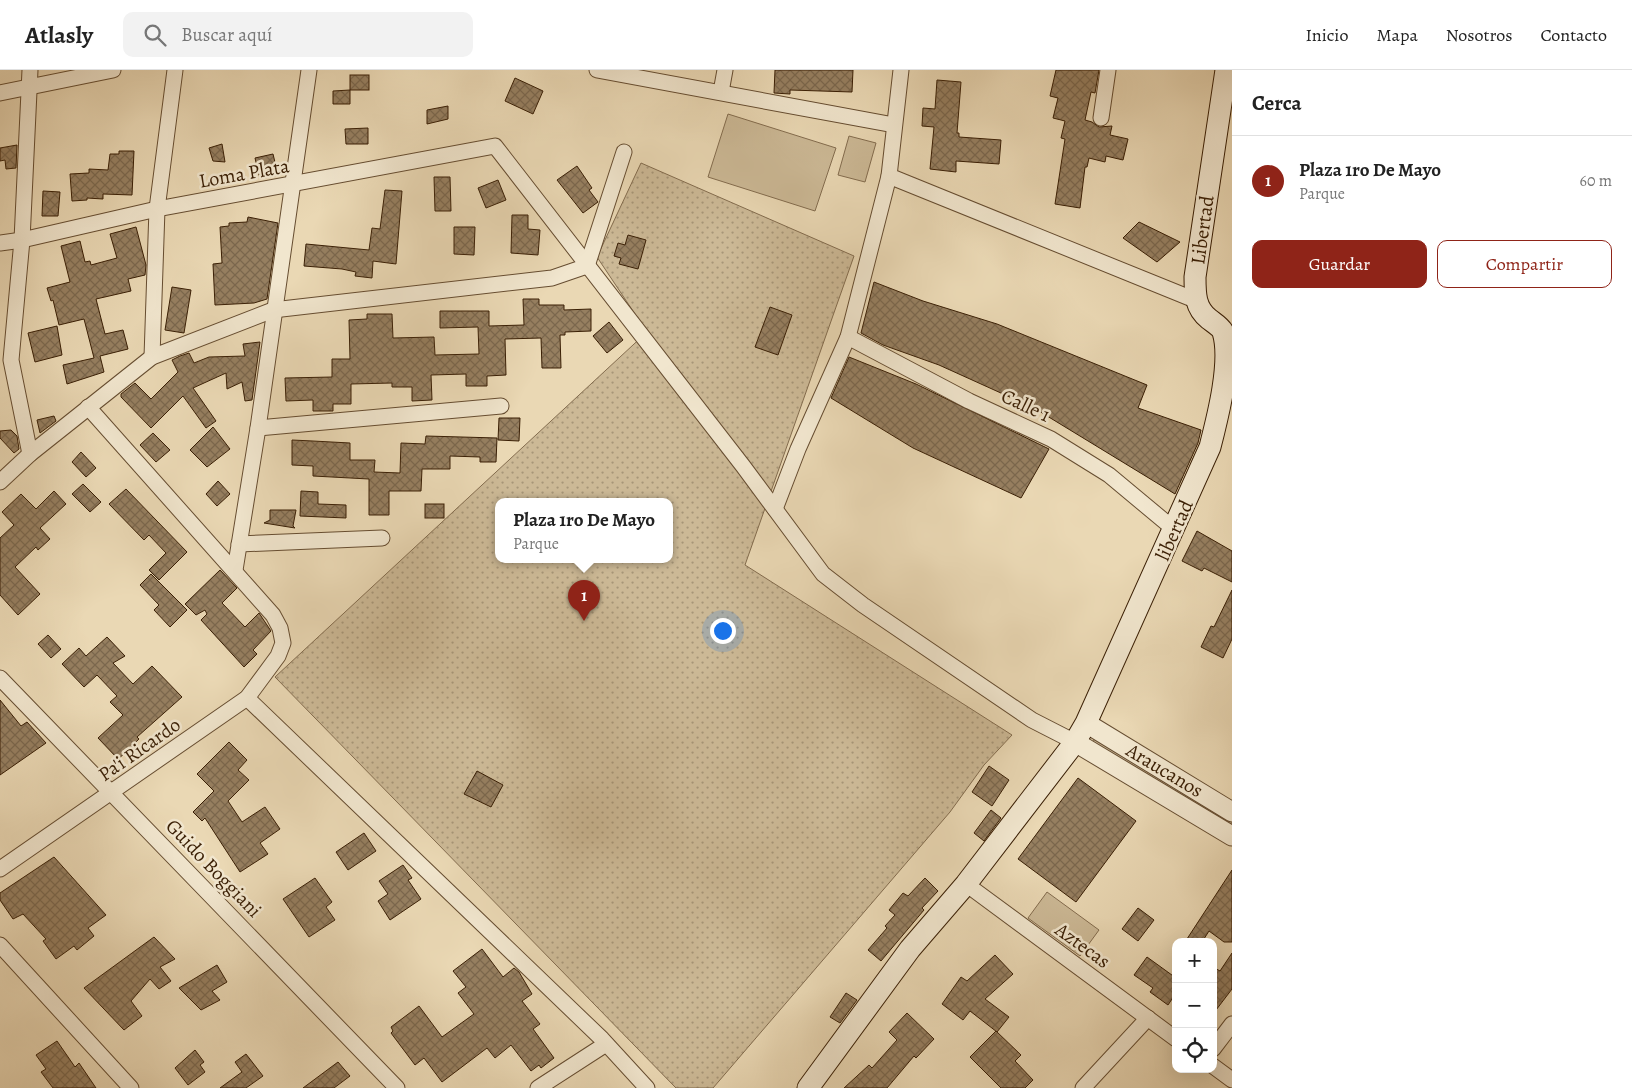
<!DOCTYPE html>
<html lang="es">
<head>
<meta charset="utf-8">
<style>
  :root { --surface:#fff; --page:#f2f2f2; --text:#222; --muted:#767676; --line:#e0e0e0; --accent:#8f2418 }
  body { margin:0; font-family:Alegreya,serif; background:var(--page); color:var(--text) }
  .controls { position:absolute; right:15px; bottom:15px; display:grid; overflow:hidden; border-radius:10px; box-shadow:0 5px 20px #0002 }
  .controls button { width:45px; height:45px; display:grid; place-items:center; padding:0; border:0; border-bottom:1px solid var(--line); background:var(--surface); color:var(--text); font:25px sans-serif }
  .you { position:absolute; left:722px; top:560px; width:18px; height:18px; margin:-12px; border:4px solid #fff; border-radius:50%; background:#1a73e8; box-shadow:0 0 0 8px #1a73e833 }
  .badge { display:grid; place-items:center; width:32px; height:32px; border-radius:50%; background:var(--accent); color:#fff; font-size:16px; font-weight:700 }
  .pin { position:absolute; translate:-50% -41px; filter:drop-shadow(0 1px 2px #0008) }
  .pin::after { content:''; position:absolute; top:26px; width:18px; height:15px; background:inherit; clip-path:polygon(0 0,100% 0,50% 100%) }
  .popup { position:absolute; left:495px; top:428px; width:178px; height:65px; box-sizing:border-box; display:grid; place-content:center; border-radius:10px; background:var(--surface); filter:drop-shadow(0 1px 4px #0005); font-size:16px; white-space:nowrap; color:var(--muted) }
  .popup b { font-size:19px; color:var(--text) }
  .popup::after { content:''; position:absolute; left:50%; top:100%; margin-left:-10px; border:10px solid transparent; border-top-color:var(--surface) }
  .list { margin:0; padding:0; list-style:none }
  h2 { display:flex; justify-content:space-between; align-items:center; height:65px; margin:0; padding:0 20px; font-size:21px }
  h2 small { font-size:16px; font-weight:400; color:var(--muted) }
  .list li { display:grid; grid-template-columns:32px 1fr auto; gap:15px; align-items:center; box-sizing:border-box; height:90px; padding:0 20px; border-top:1px solid var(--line) }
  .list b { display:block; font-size:19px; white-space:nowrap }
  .list p { margin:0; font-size:16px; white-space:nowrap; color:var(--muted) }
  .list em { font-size:16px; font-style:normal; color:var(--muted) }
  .actions { display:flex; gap:10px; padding:15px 20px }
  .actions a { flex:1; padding:11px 0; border:1px solid var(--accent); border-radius:10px; text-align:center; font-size:18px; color:var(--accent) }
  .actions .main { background:var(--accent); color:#fff }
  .icon { flex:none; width:28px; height:28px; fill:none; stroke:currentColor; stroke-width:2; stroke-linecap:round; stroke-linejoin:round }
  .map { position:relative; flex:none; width:1232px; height:1018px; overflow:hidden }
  header { display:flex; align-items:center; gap:30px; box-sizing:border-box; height:70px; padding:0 25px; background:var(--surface); border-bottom:1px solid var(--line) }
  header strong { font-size:24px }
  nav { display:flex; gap:28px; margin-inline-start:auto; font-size:18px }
  .search { width:350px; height:45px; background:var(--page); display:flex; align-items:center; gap:12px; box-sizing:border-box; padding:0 18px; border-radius:10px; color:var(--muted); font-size:19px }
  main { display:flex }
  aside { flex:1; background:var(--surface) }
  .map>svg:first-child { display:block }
  .green { fill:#ccb996; stroke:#836c4e }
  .park { fill:url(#park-dots); stroke:#836c4e; fill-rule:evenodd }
  .building { fill:url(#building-cross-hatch); stroke:#3a1f05 }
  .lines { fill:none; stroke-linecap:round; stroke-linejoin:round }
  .minor-casing { stroke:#664d31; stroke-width:17 }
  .tertiary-casing { stroke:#664d31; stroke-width:21 }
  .secondary-casing { stroke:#3a1f05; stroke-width:23 }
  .minor { stroke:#f1e6ce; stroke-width:15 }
  .tertiary { stroke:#f1e6ce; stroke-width:19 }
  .secondary { stroke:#f1e6ce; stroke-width:21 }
  .labels { text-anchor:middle; stroke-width:5; stroke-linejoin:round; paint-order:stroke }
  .street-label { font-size:20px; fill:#3a1f05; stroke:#f1e6ce }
</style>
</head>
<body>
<header>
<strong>Atlasly</strong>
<div class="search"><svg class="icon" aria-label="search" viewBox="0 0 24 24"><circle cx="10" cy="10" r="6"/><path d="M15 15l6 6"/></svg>Buscar aquí</div>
<nav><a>Inicio</a><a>Mapa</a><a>Nosotros</a><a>Contacto</a></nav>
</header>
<main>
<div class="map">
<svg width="1232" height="1018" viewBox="0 0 1232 1018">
  <defs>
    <pattern id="park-dots" width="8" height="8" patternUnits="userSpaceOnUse" patternTransform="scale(1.25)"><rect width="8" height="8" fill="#ccb996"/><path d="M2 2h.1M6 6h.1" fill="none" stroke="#a79678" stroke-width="1.8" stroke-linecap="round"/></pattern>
    <pattern id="building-cross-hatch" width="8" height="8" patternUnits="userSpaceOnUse" patternTransform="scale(1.25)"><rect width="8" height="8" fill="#967f60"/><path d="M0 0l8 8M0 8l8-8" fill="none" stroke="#7b674d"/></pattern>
  </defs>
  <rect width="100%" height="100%" fill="#ead8b4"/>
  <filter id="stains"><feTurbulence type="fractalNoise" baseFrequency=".004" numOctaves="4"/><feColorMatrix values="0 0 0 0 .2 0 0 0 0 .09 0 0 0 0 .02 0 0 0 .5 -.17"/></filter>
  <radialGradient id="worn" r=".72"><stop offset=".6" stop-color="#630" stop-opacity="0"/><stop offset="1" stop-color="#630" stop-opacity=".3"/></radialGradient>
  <g class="green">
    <polygon points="728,44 836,78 815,141 708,107"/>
    <polygon points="849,66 876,73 865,112 838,105"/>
    <polygon points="1095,668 1232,749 1232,758 1093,672"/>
    <polygon points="1047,822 1099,860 1080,886 1028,848"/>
  </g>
  <path class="park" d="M 641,93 L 854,186 L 745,495 L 1012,665 L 984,695 L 950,742 L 713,1018 L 676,1018 L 275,607 L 647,262 L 597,187 ZM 499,432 L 669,432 L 669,490 L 499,490 Z"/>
  <g class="building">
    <polygon points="775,0 853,0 852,22 790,20 790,24 774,23"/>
    <polygon points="1056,0 1099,0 1095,23 1091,22 1085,50 1092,52 1099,57 1112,56 1110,65 1128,69 1123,90 1106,86 1105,92 1089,88 1087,97 1085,97 1080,138 1055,134 1065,69 1061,68 1065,51 1053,48 1058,28 1050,26"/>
    <rect x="350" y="5" width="19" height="15"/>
    <polygon points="515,8 543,21 533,44 505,31"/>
    <polygon points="937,10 961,12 957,63 959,63 959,67 1001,70 999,94 956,91 956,102 930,99 934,57 922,56 923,38 935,39"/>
    <polygon points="350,20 350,34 333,34 333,21"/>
    <polygon points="448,36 448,49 427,54 427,40"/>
    <polygon points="368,58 368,74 346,74 345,59"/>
    <polygon points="222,74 225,92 213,91 209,78"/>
    <polygon points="17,75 16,98 6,99 5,90 0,91 0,78"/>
    <polygon points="119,81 134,81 132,125 103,124 103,129 87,128 87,130 72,131 70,104 89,103 89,99 108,100 110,84 119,84"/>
    <polygon points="273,84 278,105 260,109 255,88"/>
    <polygon points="577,96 592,118 589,120 598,132 583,143 557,110"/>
    <polygon points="434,107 450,107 451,141 435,141"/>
    <polygon points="498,110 506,130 486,138 478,118"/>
    <polygon points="385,120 402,121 396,194 373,191 372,208 355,206 356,202 342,199 304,196 306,174 369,180 372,158 380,159"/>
    <polygon points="43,121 60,122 58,146 42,146"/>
    <polygon points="512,145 528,145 528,159 540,160 538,185 511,183"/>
    <polygon points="248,147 278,153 267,229 254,233 215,235 213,194 222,193 220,157 229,156 229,153 247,152"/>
    <polygon points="1139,152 1180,172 1157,192 1123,168"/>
    <polygon points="136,157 146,195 145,205 128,209 131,221 96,229 105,264 123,260 128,279 100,286 104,302 67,314 63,295 94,288 84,249 59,255 53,230 51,231 47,218 70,212 61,176 80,171 85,192 90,191 91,195 117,188 110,164"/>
    <polygon points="454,157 475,157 474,185 454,184"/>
    <polygon points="628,165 646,170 638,199 619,194 621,188 614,186 618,173 625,175"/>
    <polygon points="874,212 923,231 997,254 1147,315 1138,338 1201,360 1198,373 1175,424 1034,338 939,295 883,275 861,263"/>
    <polygon points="172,217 191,220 184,263 165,260"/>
    <polygon points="523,229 539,229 539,235 564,235 564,240 591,239 591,261 565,262 565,265 560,265 561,298 542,298 541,268 505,269 506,305 487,306 487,316 466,316 466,304 431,305 432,330 412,331 412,317 392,317 392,313 351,314 351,334 333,334 333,341 313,341 313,330 286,331 285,308 332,307 332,289 350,289 349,250 367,249 367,244 392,244 393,268 434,267 435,285 479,284 478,257 440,258 440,241 489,241 489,256 524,255"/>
    <polygon points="770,237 792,245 778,285 755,277"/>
    <polygon points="609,252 623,270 607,283 593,266"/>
    <polygon points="57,256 62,285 35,292 28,263"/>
    <polygon points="260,272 252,330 245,331 242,312 227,319 226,303 193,318 216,351 206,358 183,326 151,358 121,327 121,324 135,313 151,329 178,302 172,290 180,286 189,283 194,293 209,287 245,286 243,274"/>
    <polygon points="849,287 916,314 1049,379 1021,428 913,378 831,328"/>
    <polygon points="54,346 56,351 40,363 37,350"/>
    <polygon points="499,348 520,348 519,371 498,370"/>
    <polygon points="213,357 230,379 207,397 190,380"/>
    <polygon points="11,360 17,366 19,379 14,383 0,368 0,361"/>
    <polygon points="153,363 170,380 156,392 140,375"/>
    <polygon points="426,366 497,368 496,392 480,392 480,387 450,386 450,399 422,399 421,421 389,421 389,445 369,445 369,409 313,406 313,396 292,395 292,370 313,371 350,373 350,390 375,390 374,402 400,403 401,373 425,374"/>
    <polygon points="81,382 96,398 86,407 72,392"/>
    <polygon points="218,411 230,424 217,436 206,424"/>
    <polygon points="83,414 101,432 90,442 72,424"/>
    <polygon points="126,419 187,482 159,510 149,500 166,483 149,465 144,470 109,434"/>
    <polygon points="54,421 66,434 40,458 50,469 38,480 36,477 15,497 40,524 18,545 0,525 0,468 14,455 2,442 21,424 36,439"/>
    <polygon points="301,421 318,422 318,434 346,435 346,448 300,446"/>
    <rect x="425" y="434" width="19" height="14"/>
    <polygon points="270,440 296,440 293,456 295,458 264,453 270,450"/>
    <polygon points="1197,461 1232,481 1232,512 1204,498 1202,501 1182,491"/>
    <polygon points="220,500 237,518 222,533 245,557 259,543 271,561 253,580 257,584 244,597 201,550 207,544 205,540 196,545 185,534"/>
    <polygon points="151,504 187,540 170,557 154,540 159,535 140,515"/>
    <polygon points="1232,520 1232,569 1223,588 1201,577 1211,556 1214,557"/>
    <polygon points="48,565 61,579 51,588 38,574"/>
    <polygon points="107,567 125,586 113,593 133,614 152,596 182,627 137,667 139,669 134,674 138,679 129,687 125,683 118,689 98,668 123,645 110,632 117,626 97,605 84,617 62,594 79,578 86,586"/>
    <polygon points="0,630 21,656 27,652 46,673 0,705"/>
    <polygon points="229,672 247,690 238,700 249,710 228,731 242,752 265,737 280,759 260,773 268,784 240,802 205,748 202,751 193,742 214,721 197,704"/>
    <polygon points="989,696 1009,710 992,736 972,722"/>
    <polygon points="477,701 503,715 491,737 464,724"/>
    <polygon points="1078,708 1136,751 1076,832 1018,789"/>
    <polygon points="991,740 1001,748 984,771 974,763"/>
    <polygon points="364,763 376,781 348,800 336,782"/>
    <polygon points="54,787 106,845 88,858 94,866 77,880 74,876 56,889 43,871 46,869 23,844 13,849 0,830 0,823"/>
    <polygon points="403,795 412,808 408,810 421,829 390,850 378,831 388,824 379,811"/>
    <polygon points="1232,800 1232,872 1224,872 1209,861 1202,872 1185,872"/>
    <polygon points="315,808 332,832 326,837 335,850 309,867 283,829"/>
    <polygon points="925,808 938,821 922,838 924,840 881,891 868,880 887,858 885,856 895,845 889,840 903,823 908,826"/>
    <polygon points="1138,838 1154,850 1138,871 1122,859"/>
    <polygon points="154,867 175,889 160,897 171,911 159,919 150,909 131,931 142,946 124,960 84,918"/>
    <polygon points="482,879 503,907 514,898 519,902 532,924 522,931 540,954 533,959 554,988 541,998 539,995 531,1001 511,975 495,988 487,978 442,1012 424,988 415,995 391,963 393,961 391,957 419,936 442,967 474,944 458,923 466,917 453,901"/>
    <polygon points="1232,883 1232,919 1213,944 1213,897 1220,901"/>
    <polygon points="995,885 1013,904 985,929 1009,947 997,962 970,941 963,950 942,934 961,907 967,911"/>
    <polygon points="1147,887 1176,908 1176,923 1168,935 1150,922 1153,918 1134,905"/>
    <polygon points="217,895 227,912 212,921 220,930 201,940 179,918"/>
    <polygon points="846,923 857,930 840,953 830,947"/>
    <polygon points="907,943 934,969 916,988 914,986 887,1018 844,1018 869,995 872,998 897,970 889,962"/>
    <polygon points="996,961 1021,985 1015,991 1033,1010 1025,1018 1001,1018 970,987"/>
    <polygon points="57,971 75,997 79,993 96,1018 53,1018 41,1002 46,999 36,985"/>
    <polygon points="195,980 204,992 200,995 205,1002 188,1015 175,998"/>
    <polygon points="246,984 263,1006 246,1018 220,1018 242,1002 235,992"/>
    <polygon points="338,992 350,1006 334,1018 303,1018"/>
  </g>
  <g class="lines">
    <g class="minor-casing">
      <g id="minor">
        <polyline points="597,0 894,55"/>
        <polyline points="721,22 725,0"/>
        <polyline points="0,23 113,0"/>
        <polyline points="1101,48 1108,0"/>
        <polyline points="889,106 1195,230"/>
        <polyline points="0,173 22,170 157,139 495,76 743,396 823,504 863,535 1032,650 1075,672"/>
        <polyline points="848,267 969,331 1051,369 1109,405 1175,460"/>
        <polyline points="152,287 157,139 175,0"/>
        <polyline points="258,358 501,336"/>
        <polyline points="30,384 11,290 22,170 30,0"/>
        <polyline points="0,412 30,384 152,287 273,240 552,208 587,196 624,82"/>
        <polyline points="775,439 798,379 848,267 889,106 901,0"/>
        <polyline points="239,474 382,468"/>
        <polyline points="235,500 258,358 309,0"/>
        <polyline points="0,608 397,1018"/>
        <polyline points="247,628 602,969 647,1018"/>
        <polyline points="0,799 247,628 278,586 283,573 280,558 273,545 88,337"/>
        <polyline points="966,814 1176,969"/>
        <polyline points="0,875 131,1018"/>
        <polyline points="1213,979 1232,954"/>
        <polyline points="1213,996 1232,1010"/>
        <polyline points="538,1018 606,974"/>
        <polyline points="1083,1018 1148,948"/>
      </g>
    </g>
    <g class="tertiary-casing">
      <g id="tertiary">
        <polyline points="1086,653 1232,742"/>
        <polyline points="1075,672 1232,766"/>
      </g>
    </g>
    <g class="secondary-casing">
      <path id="secondary" d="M 808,1018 L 910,879 L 966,814 L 1075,672 L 1086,653 L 1210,377 C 1218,346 1232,291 1223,262 C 1221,257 1214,253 1209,249 C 1195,238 1195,224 1195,207 L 1226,0"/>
    </g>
    <use href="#minor" class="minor"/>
    <use href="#tertiary" class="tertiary"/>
    <use href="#secondary" class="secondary"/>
  </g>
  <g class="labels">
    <g class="street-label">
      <text transform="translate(244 103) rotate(-10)" y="7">Loma Plata</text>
      <text transform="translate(1202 160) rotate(-82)" y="7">Libertad</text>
      <text transform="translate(1026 335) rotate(25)" y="7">Calle 1</text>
      <text transform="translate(1174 460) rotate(-66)" y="7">libertad</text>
      <text transform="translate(139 679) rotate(-35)" y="7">Pa'i Ricardo</text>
      <text transform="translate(1165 700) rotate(31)" y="7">Araucanos</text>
      <text transform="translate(214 798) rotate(46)" y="7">Guido Boggiani</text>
      <text transform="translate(1083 875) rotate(36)" y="7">Aztecas</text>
    </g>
  </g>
  <rect width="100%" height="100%" filter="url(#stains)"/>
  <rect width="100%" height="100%" fill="url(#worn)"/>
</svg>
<div class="controls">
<button>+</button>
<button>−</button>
<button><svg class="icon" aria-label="locate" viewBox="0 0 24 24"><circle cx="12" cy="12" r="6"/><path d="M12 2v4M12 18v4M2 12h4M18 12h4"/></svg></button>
</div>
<div class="you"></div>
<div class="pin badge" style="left:584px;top:551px">1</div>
<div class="popup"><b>Plaza 1ro De Mayo</b>Parque</div>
</div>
<aside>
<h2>Cerca<small></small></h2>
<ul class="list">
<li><span class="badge">1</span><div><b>Plaza 1ro De Mayo</b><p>Parque</p></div><em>60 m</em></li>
</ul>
<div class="actions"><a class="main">Guardar</a><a>Compartir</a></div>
</aside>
</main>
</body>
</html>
